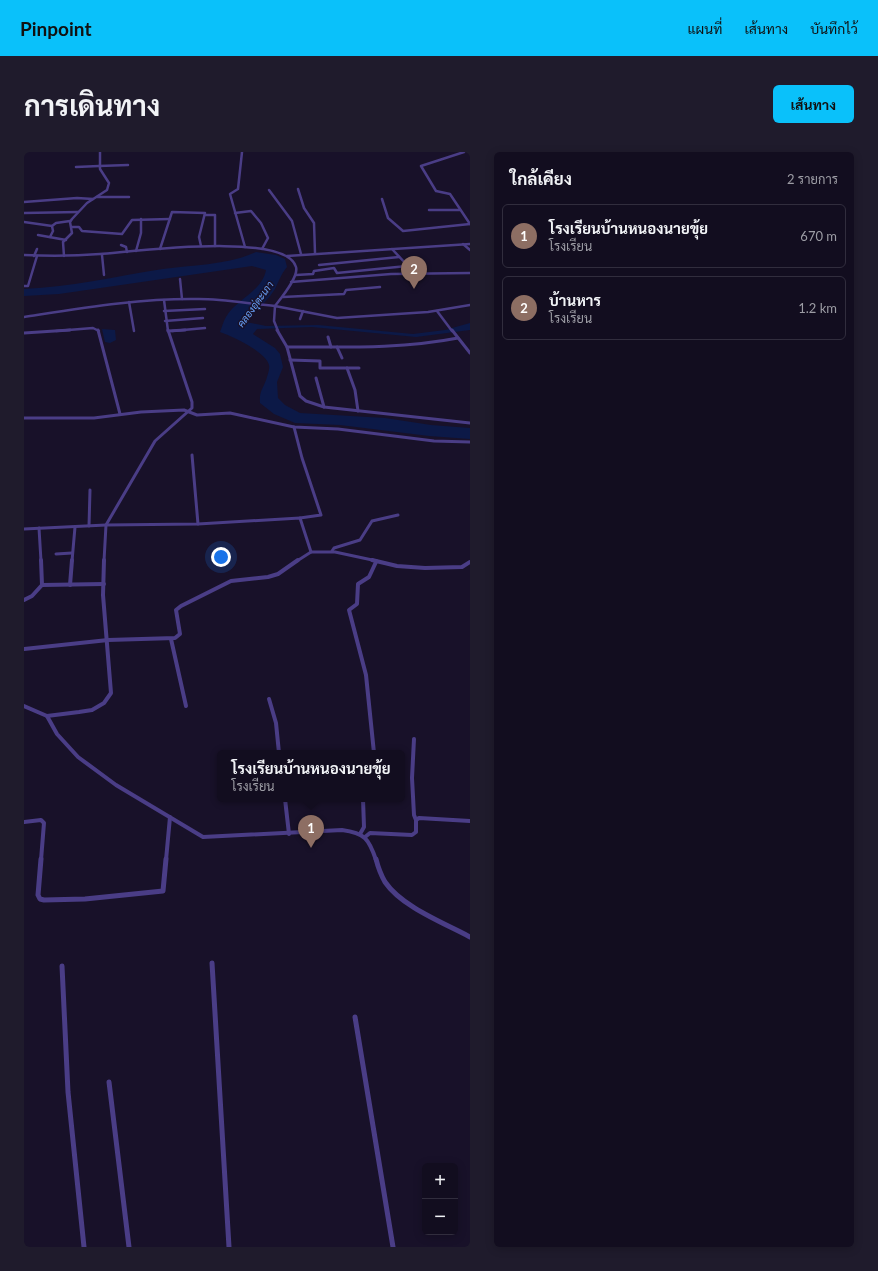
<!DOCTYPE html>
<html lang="th">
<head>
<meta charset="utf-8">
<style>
  :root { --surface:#120d1f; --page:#1f1b2c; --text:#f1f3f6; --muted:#9c9ca4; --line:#312d3d; --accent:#0ac1fa }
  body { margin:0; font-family:Lato,Sarabun,sans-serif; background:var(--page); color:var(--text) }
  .controls { position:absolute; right:12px; bottom:12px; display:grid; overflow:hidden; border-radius:6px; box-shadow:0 2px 10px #0003 }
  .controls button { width:36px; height:36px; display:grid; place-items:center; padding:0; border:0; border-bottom:1px solid var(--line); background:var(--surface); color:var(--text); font:20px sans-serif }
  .you { position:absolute; left:197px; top:405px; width:14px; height:14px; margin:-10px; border:3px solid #fff; border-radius:50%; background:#1a73e8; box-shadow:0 0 0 6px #1a73e833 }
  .badge { display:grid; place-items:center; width:26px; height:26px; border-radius:50%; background:var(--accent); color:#fff; font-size:13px; font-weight:700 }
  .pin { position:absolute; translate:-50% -33px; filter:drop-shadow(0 1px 2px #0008) }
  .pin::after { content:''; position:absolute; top:21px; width:14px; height:12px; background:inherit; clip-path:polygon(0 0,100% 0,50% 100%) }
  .popup { position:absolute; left:193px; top:598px; width:188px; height:52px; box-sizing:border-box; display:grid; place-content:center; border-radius:6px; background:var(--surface); filter:drop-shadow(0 1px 3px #0005); font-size:13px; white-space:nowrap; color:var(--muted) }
  .popup b { font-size:15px; color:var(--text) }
  .popup::after { content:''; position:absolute; left:50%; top:100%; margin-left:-8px; border:8px solid transparent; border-top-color:var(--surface) }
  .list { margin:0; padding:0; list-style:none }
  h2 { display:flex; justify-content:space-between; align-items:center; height:52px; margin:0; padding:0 16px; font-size:17px }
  h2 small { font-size:13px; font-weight:400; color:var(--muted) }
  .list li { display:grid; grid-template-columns:26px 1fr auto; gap:12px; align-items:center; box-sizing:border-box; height:64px; margin:0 8px 8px; padding:0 8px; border:1px solid var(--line); border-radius:6px }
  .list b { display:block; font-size:15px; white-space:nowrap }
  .list p { margin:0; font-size:13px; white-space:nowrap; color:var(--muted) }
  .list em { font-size:13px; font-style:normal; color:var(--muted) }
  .map { position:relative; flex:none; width:446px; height:1095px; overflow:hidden; border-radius:6px }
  header { display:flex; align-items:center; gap:24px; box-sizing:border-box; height:56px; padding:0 20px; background:var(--accent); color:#111 }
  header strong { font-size:19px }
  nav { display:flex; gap:22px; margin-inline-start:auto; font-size:14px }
  .intro { display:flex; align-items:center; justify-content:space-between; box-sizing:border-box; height:96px; padding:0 24px }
  h1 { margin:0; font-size:28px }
  .button { padding:10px 18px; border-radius:6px; background:var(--accent); color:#111; font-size:14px; font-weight:700 }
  main { display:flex; gap:24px; padding:0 24px }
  aside { flex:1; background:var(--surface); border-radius:6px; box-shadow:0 2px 10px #0003 }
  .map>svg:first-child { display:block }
  .water { fill:#0c1947 }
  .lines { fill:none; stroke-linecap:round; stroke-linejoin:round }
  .minor-far3 { stroke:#4a3d86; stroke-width:2.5 }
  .minor-far2 { stroke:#4a3d86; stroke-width:3 }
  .minor-far1 { stroke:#4a3d86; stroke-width:4 }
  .minor { stroke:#4a3d86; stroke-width:5 }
  .labels { text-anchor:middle; stroke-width:3; stroke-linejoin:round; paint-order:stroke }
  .far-water-label { font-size:10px; font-style:italic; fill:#6aa4fc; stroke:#181129 }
</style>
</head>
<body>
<header>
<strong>Pinpoint</strong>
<nav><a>แผนที่</a><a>เส้นทาง</a><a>บันทึกไว้</a></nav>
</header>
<div class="intro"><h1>การเดินทาง</h1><a class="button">เส้นทาง</a></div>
<main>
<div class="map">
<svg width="446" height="1095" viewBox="0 0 446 1095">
  <rect width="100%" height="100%" fill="#181129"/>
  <g class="water">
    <path d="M 232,100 L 252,103 L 261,107 L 263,115 C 257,122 255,129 251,137 C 243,150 231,159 222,170 L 242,174 L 294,173 L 389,182 L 421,178 L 446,171 L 446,178 L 392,185 L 288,175 L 233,177 L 229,182 L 251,196 L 256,202 L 259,215 L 253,230 L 254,246 L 261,253 L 276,261 L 361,266 L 407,273 L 446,276 L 446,287 L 405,284 L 316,273 L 271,271 L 250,262 L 236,251 C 235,238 240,236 243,225 C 244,222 246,216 245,213 C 242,200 208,184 196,180 C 198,175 199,170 202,165 C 212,147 238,140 242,118 L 228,114 L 35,142 L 0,144 L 0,137 C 47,135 93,124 139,117 C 169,113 204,113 232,100 Z"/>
    <polygon points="78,177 91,178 92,188 86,191 81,190"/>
  </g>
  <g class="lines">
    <g class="minor-far3">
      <polyline points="218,0 214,37 206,42 221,95"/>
      <polyline points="440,0 397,14 412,39 426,42 446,72"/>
      <polyline points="75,14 104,13"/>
      <polyline points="52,15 75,14"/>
      <polyline points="274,37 280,56 290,71 291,101"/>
      <polyline points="245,38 268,69 277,102"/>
      <polyline points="73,45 105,45"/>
      <polyline points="358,47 364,66 379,79 446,72"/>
      <polyline points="0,50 53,46 69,47"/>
      <polyline points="405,58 436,58"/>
      <polyline points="0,61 54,60"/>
      <polyline points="211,61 227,59 237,71 244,86 238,97"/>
      <polyline points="181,63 191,63 191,94"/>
      <polyline points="0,70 28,74"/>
      <polyline points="48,75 55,75 58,79 98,82 108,68 146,67"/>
      <polyline points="14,83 42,88"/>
      <polyline points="26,85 29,79 28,74 32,71 46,69"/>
      <polyline points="439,92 446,98"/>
      <polyline points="97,93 102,95 103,100"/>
      <polyline points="136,97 148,60 181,61 175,85 177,94"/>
      <polyline points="368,97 383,113 387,121"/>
      <polyline points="112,99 117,81 117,67"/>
      <path d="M 0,103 C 25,104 50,104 76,102 C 107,100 262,79 272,115 C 275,125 257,146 251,154 C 226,152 201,147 175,147 C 116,146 58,156 0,165"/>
      <polyline points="78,103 80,123"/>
      <polyline points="10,104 13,97"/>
      <polyline points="40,104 39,90 48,81 46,70 48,67 63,51 83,38 85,31 76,17 76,0"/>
      <polyline points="263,104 446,92"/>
      <polyline points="295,113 375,105"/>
      <polyline points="272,123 289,122 290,119 310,116 313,121 383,114"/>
      <polyline points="156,127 158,147"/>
      <polyline points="267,130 367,122 446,121"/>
      <polyline points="0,134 4,134 13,104"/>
      <polyline points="259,145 320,142 322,138 356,135"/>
      <polyline points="140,148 144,179"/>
      <polyline points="105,150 110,179"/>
      <polyline points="140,159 181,157"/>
      <polyline points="413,159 428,179"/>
      <polyline points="276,167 279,159"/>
      <polyline points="141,169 179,166"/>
      <polyline points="32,179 69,176 75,179"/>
      <polyline points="148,179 181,176"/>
      <polyline points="254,179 250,169 251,154 313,166 404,160 446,153"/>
    </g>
    <g class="minor-far2">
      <polyline points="74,178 96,262"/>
      <polyline points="253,178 263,195 276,244 282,249 300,255 446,271"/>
      <polyline points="428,178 446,201"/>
      <polyline points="144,179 161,178"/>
      <polyline points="0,181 46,178"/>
      <polyline points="304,185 307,195"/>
      <path d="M 263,195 C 320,195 378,197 434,186"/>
      <polyline points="313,195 318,206"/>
      <polyline points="266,208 296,209 296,216 335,216"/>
      <polyline points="323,216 331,238 334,259"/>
      <polyline points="292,226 300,255"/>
      <polyline points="0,266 70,266 117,260 160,258 173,263 206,261 270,275 314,277 410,289 446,290"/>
      <polyline points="270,275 278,306 297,363 276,366"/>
      <polyline points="174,372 276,366 287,400"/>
      <polyline points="65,374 66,338"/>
      <polyline points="15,376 17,409"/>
      <polyline points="0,377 82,373 174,372 168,303"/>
      <polyline points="308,399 310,396 336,388 348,369 374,363"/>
      <polyline points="32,402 48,401"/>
      <polyline points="48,409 51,375"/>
      <polyline points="80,409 82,373 131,289 168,256 168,250 144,178"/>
      <polyline points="273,409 287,400 311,400 353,409"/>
    </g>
    <g class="minor-far1">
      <polyline points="17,408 18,433"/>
      <polyline points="348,408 373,414 401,416 438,415 446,410"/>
      <polyline points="46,433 48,408"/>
      <polyline points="0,448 8,444 18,433 80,432"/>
      <polyline points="147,487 162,554"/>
      <polyline points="0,497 84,488 151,486 156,482 152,458 157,454 207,429 244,425 254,422 274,408"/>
      <polyline points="245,547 252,571 255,601"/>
      <polyline points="0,554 23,564 55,560 68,558 80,551 87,541 79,443 80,408"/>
      <path d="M 23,564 L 33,582 L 54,605 L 92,633 L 179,685 L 318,678 C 341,681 345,687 352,708"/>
      <polyline points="390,587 388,626 390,663 392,668"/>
      <polyline points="350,601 342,523 325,458 333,452 334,432 345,425 352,410"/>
      <polyline points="261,647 265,682"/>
      <polyline points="0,670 17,668 20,671 17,708"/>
      <polyline points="336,682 340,675 339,647"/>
      <polyline points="341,685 346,681 388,683 392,680 392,668 395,666 446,669"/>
      <polyline points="142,708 146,665"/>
    </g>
    <g class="minor">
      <polyline points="17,707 14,743 16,747 20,748 61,747 139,739 142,707"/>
      <path d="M 352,707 C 354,715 357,723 361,730 C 378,755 420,771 446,785"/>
      <polyline points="188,811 205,1095"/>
      <polyline points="38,814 44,940 60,1095"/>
      <polyline points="331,865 369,1095"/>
      <polyline points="85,930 105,1095"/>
    </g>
  </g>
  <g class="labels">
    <g class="far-water-label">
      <text transform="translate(231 152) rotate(-54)" y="4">คลองอุ่ตะเภา</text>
    </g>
  </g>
</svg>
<div class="controls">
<button>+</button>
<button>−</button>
</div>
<div class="you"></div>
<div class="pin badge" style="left:287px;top:696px;background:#8d6e63">1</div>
<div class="popup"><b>โรงเรียนบ้านหนองนายขุ้ย</b>โรงเรียน</div>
<div class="pin badge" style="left:390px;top:137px;background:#8d6e63">2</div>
</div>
<aside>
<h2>ใกล้เคียง<small>2 รายการ</small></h2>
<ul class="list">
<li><span class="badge" style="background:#8d6e63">1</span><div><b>โรงเรียนบ้านหนองนายขุ้ย</b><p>โรงเรียน</p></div><em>670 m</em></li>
<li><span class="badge" style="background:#8d6e63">2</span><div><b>บ้านหาร</b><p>โรงเรียน</p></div><em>1.2 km</em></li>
</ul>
</aside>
</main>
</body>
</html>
